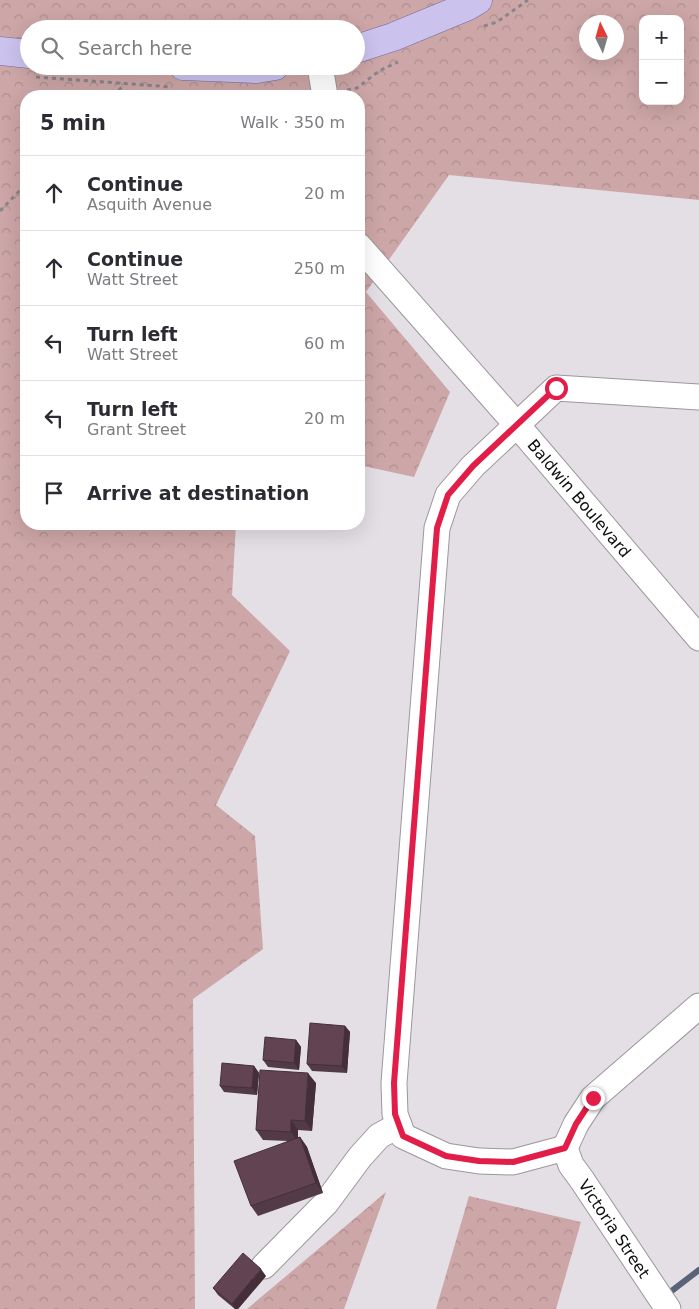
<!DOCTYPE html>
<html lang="en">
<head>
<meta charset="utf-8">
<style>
  :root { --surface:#fff; --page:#f2f2f3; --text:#2b2b33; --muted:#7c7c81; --line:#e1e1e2 }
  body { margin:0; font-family:"DejaVu Sans",sans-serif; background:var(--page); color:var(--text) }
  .controls { position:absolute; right:15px; top:15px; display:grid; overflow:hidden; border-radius:10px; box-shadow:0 5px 20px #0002 }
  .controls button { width:45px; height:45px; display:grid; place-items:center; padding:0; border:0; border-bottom:1px solid var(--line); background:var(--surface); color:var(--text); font:25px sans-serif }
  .compass { position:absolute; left:579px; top:15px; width:45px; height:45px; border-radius:50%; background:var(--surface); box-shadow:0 5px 20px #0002; rotate:355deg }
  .stop { position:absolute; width:15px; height:15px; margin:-11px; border:4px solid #e11d48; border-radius:50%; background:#fff }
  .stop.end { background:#e11d48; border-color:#fff; box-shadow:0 1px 5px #0008 }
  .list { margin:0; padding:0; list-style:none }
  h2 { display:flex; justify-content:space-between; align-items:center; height:65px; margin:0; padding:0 20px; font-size:21px }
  h2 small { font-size:16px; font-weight:400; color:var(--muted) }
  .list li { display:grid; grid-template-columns:32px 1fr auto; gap:15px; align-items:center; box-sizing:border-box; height:75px; padding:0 20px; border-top:1px solid var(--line) }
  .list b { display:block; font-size:19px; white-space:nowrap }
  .list p { margin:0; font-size:16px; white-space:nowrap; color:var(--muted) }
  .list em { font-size:16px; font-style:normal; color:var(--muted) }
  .icon { flex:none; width:28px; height:28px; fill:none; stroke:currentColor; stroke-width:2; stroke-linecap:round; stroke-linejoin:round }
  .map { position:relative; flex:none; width:699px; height:1309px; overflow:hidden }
  .search { position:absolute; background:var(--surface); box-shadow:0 5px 20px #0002; left:20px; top:20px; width:345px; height:55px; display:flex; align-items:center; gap:12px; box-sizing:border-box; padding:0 18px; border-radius:28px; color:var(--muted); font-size:19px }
  .panel { position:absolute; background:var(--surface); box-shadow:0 5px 20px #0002; left:20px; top:90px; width:345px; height:440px; border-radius:20px }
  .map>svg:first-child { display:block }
  .forest { fill:url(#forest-crowns); fill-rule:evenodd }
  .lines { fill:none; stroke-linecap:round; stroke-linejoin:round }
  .stream { stroke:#596378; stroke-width:6 }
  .minor-casing { stroke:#9b979c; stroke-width:27 }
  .major-casing { stroke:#736999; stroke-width:29 }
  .path { stroke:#89858a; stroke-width:3; stroke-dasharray:4 4; stroke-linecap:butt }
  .minor { stroke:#fff; stroke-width:25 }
  .major { stroke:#cbc3ee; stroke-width:28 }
  .wall { fill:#533a47 }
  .shaded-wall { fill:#442f39 }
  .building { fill:#614352; stroke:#442f39 }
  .route { stroke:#e11d48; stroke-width:6 }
  .labels { text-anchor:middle; stroke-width:5; stroke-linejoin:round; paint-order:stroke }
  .street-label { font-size:16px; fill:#0e0d0f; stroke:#fff }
</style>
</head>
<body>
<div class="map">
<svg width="699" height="1309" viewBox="0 0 699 1309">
  <defs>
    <pattern id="forest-crowns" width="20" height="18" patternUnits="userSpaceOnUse" patternTransform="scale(1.25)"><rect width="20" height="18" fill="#cda6a7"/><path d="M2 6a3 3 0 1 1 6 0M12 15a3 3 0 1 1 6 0" fill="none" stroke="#af8e8f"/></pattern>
  </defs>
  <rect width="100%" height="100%" fill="#e4dfe5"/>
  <g class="forest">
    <path d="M 0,0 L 699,0 L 699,200 L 449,175 L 366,292 L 450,392 L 414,477 L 359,465 L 359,96 L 26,96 L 26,524 L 236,524 L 232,595 L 290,651 L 216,805 L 255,836 L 263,949 L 193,999 L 195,1309 L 0,1309 ZM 643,19 L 680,19 L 680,101 L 643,101 ZM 586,22 L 616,22 L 616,52 L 586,52 ZM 29,29 L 356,29 L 356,66 L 29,66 Z"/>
    <polygon points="386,1192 344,1309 247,1309"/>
    <polygon points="469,1196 581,1222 556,1309 436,1309"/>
  </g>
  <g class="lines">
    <polyline class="stream" points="665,1296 699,1270"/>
    <g class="minor-casing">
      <g id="minor">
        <polyline points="320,66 325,96"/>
        <path id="s1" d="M 359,246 L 517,425 L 699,638"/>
        <polyline points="565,1148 513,1162 479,1161 446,1156 403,1136 395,1114 394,1083 437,528 448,495 473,466 556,388 699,397"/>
        <polyline points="565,1148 576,1124 593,1098 699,1006"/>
        <path id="s2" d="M 565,1148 L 571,1165 L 582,1180 L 668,1309"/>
        <polyline points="264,1266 326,1203 360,1157 379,1136 399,1125"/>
      </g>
    </g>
    <g class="major-casing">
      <g id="major">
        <polyline points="356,49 393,37 468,6 478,0"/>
        <polyline points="0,51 29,54"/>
        <polyline points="183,66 257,69 275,66"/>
      </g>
    </g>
    <g class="path">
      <polyline points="484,26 497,22 528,0"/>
      <polyline points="36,77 172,87"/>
      <polyline points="347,90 357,88 379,71 398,62"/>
      <polyline points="268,92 272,92 279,96"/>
      <polyline points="113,96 124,85"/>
      <polyline points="0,211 26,184"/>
    </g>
    <use href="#minor" class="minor"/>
    <use href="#major" class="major"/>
  </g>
  <g class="wall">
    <polygon points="345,1026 350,1032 347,1073 312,1071 307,1064"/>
    <polygon points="296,1040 301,1047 299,1070 268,1067 263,1060"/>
    <polygon points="254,1066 259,1073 257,1095 224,1092 220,1086"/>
    <polygon points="316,1083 312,1131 298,1130 298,1138 300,1137 307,1147 323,1193 258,1216 251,1206 288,1141 263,1140 256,1130"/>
    <polygon points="266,1276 238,1309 235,1309 218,1295 213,1288"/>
  </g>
  <g class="shaded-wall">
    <polygon points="345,1026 350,1032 347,1073 342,1066"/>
    <polygon points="296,1040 301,1047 299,1070 294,1063"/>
    <polygon points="254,1066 259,1073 257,1095 252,1088"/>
    <polygon points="308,1073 316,1083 312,1131 305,1121"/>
    <polygon points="291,1120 298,1130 298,1142 291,1132"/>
    <polygon points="300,1137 307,1147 323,1193 316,1183"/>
    <polygon points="261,1269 266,1276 238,1309 235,1309 232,1304"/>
  </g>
  <g class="building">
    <polygon points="310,1023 345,1026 342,1066 307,1064"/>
    <polygon points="265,1037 296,1040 294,1063 263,1060"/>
    <polygon points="222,1063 254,1066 252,1088 220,1086"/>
    <polygon points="260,1070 308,1073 305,1121 291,1120 291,1132 256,1130"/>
    <polygon points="300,1137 316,1183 251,1206 234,1161"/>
    <polygon points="243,1253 261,1269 232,1304 213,1288"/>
  </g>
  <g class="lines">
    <polyline class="route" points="556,388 473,466 448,495 437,528 394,1083 395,1114 403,1136 446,1156 479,1161 513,1162 565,1148 576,1124 593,1098"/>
  </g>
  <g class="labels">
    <g class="street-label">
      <text dy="6" stroke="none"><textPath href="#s1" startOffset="335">Baldwin Boulevard</textPath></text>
      <text dy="6" stroke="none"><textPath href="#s2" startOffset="95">Victoria Street</textPath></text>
    </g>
  </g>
</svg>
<div class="controls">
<button>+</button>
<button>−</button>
</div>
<svg class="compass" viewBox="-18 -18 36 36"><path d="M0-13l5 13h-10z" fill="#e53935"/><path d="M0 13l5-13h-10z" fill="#7c7c81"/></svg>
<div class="stop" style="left:556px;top:388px"></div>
<div class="stop end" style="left:593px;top:1098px"></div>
<div class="search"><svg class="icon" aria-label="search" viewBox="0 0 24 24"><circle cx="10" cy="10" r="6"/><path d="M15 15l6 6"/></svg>Search here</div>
<section class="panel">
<h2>5 min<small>Walk · 350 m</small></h2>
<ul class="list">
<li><svg class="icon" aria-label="ahead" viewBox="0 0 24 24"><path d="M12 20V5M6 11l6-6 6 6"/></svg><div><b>Continue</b><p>Asquith Avenue</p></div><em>20 m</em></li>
<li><svg class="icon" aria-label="ahead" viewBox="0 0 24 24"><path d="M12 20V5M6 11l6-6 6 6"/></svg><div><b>Continue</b><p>Watt Street</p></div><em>250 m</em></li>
<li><svg class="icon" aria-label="left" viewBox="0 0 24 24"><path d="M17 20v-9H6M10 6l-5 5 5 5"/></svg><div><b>Turn left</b><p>Watt Street</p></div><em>60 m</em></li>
<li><svg class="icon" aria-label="left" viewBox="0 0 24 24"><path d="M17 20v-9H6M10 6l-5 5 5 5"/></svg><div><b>Turn left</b><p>Grant Street</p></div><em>20 m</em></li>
<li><svg class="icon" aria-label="arrive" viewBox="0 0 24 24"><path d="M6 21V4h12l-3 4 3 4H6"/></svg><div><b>Arrive at destination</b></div></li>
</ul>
</section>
</div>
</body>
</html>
